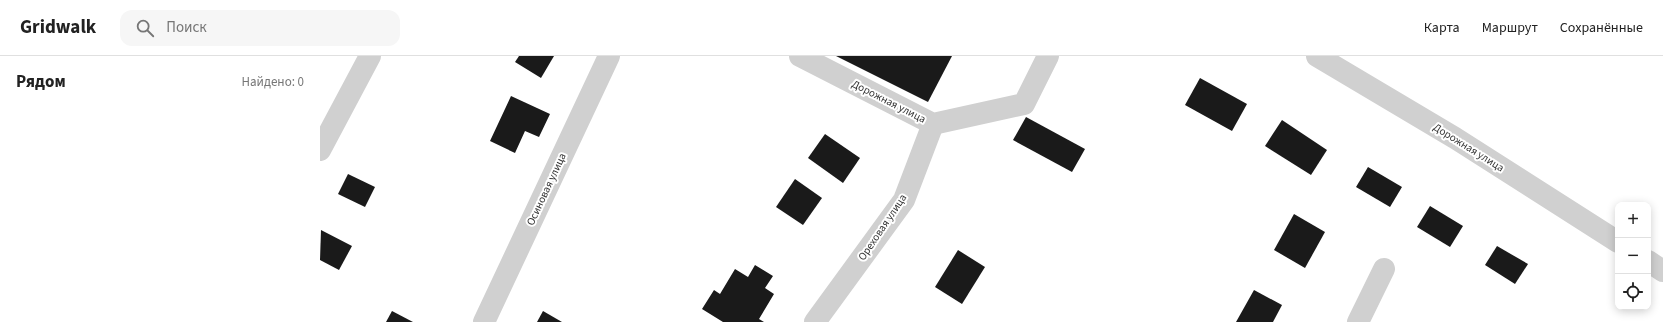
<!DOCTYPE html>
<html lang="ru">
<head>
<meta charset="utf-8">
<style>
  :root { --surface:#fff; --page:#f6f6f6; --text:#222; --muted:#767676; --line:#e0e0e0 }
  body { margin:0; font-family:"Source Sans 3",sans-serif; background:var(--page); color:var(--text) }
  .controls { position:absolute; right:12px; bottom:12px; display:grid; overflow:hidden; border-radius:8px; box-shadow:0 2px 10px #0003 }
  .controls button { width:36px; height:36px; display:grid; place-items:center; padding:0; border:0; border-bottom:1px solid var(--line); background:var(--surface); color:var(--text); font:20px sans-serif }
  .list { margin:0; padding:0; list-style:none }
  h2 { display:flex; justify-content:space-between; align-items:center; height:52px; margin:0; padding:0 16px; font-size:17px }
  h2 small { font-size:13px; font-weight:400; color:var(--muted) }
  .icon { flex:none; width:22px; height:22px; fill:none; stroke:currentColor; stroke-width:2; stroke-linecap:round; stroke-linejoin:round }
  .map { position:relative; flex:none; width:1343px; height:266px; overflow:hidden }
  header { display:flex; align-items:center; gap:24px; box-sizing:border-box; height:56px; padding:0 20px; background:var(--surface); border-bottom:1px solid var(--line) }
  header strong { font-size:19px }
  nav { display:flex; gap:22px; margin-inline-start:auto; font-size:14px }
  .search { width:280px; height:36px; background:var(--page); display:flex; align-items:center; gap:10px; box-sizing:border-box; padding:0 14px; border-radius:12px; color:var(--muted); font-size:15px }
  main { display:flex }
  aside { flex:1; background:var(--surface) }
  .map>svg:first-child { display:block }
  .building { fill:#1a1a1a }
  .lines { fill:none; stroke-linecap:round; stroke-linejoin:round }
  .minor { stroke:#d0d0d0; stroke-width:22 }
  .labels { text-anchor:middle; stroke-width:4; stroke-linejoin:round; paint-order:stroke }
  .street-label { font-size:11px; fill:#333; stroke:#fff }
</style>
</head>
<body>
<header>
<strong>Gridwalk</strong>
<div class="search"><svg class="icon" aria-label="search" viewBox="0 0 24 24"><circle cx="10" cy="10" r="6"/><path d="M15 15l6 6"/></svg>Поиск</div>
<nav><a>Карта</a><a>Маршрут</a><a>Сохранённые</a></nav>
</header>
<main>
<aside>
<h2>Рядом<small>Найдено: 0</small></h2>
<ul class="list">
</ul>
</aside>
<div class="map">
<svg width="1343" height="266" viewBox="0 0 1343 266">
  <rect width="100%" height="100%" fill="#fff"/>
  <g class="building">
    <polygon points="199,0 234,0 221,22 195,6"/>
    <polygon points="516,0 632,0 608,46"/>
    <polygon points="880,22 927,48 912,75 865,49"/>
    <polygon points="191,40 230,58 219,81 205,75 195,97 170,85"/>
    <polygon points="706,61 765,93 752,116 693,84"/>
    <polygon points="962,64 1007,94 991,119 945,90"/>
    <polygon points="505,78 540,102 523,127 488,102"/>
    <polygon points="1048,111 1082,131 1070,151 1036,131"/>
    <polygon points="28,118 55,131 45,151 18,138"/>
    <polygon points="475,123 502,142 483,169 456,151"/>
    <polygon points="1110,150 1143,170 1130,191 1097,171"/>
    <polygon points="974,158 1005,176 985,212 954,194"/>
    <polygon points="1,174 32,190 19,214 0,204"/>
    <polygon points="1177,190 1208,208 1195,228 1165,209"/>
    <polygon points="638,194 665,211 642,248 615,231"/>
    <polygon points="435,209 453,220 445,232 454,238 439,263 444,266 403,266 382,253 394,234 400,238 415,213 428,221"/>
    <polygon points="934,234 962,249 953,266 916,266"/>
    <polygon points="72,255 93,266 66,266"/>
    <polygon points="223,255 242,266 217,266"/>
  </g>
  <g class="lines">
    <g class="minor">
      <polyline points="480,0 613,68 704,48 728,0"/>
      <polyline points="997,0 1135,82 1298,186"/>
      <polyline points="0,94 50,0"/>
      <polyline points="1328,205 1343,215"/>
      <polyline points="164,266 289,0"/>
      <polyline points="495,266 584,144 613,68"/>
      <polyline points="1038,266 1064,213"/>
    </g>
  </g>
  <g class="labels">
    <g class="street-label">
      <text transform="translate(569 45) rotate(27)" y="4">Дорожная улица</text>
      <text transform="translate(1149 91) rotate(32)" y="4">Дорожная улица</text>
      <text transform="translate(226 133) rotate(-65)" y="4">Осиновая улица</text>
      <text transform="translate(562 171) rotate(-56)" y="4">Ореховая улица</text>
    </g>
  </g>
</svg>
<div class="controls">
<button>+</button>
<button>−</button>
<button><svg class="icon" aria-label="locate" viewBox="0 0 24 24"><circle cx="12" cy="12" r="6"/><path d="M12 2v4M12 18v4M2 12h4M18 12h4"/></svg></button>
</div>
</div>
</main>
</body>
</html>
